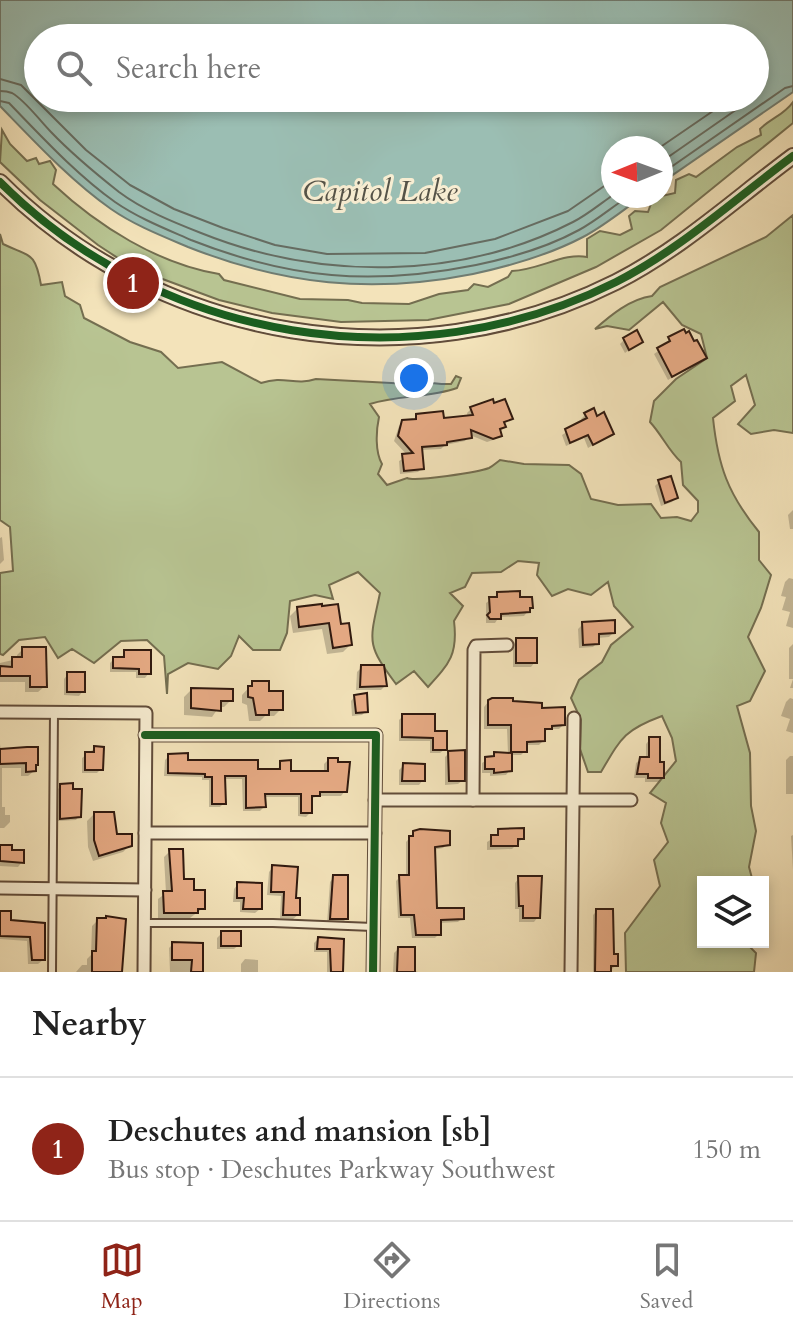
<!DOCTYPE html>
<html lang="en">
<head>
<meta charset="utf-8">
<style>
  :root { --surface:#fff; --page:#f6f6f6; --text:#222; --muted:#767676; --line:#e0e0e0; --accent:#8f2418 }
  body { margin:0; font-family:Cardo,serif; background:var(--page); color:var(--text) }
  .controls { position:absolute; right:24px; bottom:24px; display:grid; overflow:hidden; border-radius:0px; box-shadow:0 4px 12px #0003 }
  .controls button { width:72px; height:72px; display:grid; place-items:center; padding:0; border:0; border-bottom:2px solid var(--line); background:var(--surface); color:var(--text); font:40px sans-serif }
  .compass { position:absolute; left:601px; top:136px; width:72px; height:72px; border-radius:50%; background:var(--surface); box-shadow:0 4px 12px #0003; rotate:269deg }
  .you { position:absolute; left:414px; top:378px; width:28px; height:28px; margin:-20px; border:6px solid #fff; border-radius:50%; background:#1a73e8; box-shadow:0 0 0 12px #1a73e833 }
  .badge { display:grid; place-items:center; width:52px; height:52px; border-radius:50%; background:var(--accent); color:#fff; font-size:26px; font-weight:700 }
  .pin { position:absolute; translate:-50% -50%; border:4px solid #fff; box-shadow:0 2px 8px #0006 }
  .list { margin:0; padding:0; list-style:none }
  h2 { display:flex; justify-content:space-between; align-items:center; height:104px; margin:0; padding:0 32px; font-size:34px }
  h2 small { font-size:26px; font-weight:400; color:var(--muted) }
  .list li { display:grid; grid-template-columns:52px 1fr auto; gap:24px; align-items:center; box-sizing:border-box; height:144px; padding:0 32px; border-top:2px solid var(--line) }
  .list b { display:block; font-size:30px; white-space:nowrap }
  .list p { margin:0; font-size:26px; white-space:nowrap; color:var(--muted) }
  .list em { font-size:26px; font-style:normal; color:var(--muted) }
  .icon { flex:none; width:44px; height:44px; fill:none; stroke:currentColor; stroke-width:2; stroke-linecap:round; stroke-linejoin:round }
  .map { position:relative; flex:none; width:793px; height:972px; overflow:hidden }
  .search { position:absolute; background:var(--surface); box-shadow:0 4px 12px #0003; left:24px; right:24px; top:24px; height:88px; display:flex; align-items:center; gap:20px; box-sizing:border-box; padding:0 28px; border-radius:44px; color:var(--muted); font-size:30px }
  .sheet { height:248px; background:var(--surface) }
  nav { display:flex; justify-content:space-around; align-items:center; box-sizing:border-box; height:112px; border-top:2px solid var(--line); background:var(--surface); font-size:22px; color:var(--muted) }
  nav a { display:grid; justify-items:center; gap:4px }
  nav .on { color:var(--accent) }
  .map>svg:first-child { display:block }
  .green { fill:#b8c492; stroke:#746e50; stroke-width:2 }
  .water { fill:#9bbeb3; stroke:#707c71; stroke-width:2; fill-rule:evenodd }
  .shadow { fill:#0003 }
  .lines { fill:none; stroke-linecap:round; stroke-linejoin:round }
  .shore { stroke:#666c61; stroke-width:2 }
  .building { fill:#e7ab85; stroke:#30190f; stroke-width:2 }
  .service-casing { stroke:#614c3a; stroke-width:10 }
  .minor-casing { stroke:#614c3a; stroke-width:15 }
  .tertiary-casing { stroke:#614c3a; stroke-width:18 }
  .service { stroke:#f7edd2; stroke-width:6 }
  .minor { stroke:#f7edd2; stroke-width:11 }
  .tertiary { stroke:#f7edd2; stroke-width:14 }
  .cycleway-casing { stroke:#f7edd2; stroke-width:13 }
  .cycleway { stroke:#1b5e20; stroke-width:8 }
  .labels { text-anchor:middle; stroke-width:6; stroke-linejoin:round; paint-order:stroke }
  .water-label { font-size:30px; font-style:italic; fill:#555348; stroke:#f7edd2 }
</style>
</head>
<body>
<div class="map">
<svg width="793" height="972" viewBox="0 0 793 972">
  <rect width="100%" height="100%" fill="#f3e3ba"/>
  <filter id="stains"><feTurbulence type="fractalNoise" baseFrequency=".0025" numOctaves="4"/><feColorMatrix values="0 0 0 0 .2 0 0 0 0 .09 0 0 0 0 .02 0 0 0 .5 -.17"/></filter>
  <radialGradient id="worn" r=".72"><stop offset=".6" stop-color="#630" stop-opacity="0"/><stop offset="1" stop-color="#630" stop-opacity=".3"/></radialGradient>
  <g class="green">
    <path d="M 793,102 L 793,123 L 661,230 L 596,267 L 509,304 L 428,320 L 341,322 L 272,313 L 219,300 L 133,268 L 98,245 L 40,200 L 0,162 L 2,130 L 10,144 L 27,161 L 36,158 L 39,164 L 50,161 L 56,170 L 53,184 C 98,226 158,264 219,274 L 224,280 L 300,299 L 348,300 L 362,303 L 409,304 L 439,294 L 468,290 L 474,284 L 488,287 L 508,277 L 512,271 C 539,270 565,252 587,257 L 587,239 L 600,231 L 620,235 L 632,229 L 629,216 L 635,211 L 648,212 L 653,198 L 675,193 L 676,180 L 689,174 L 696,177 L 737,147 L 761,135 L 760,129 C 771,118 784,115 793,102 Z"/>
    <path d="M 793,215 L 793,433 L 774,430 L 751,434 L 738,424 L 755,405 L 746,375 L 731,386 L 735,401 L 713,418 C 718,466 728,494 759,532 L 759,560 L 771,575 L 761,608 L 748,637 L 765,671 L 750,701 L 737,706 L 750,753 L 751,806 L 756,831 L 749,867 L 753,882 L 703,882 L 703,942 L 745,942 L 756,953 L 754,972 L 626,972 L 625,933 L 660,886 L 654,860 L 668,842 L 661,823 L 666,803 L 650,793 L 676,761 L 672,738 L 662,716 C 624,730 621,738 601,772 L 588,772 L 580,749 L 581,720 L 571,698 L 579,680 L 602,662 L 611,645 L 633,627 L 614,606 L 608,582 L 591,595 L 568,589 L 552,596 L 537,575 L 539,563 L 518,561 L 501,572 L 472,573 L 465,587 L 450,593 L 463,606 L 454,621 C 458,654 450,663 428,687 L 414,671 L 396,684 C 365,643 370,641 380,593 L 358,572 L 329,585 L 333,599 L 315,595 L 290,601 L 287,633 L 280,650 L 253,650 L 239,636 L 231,656 L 218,669 L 188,663 L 168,674 L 167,694 L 164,656 L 147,640 L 121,641 L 94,663 L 72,649 L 58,658 L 45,637 L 19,640 L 3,655 L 0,654 L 0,573 L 13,571 L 10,527 L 0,520 L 0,234 L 3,244 C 30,257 35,251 41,285 L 62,282 L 65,296 L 80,305 L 84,318 L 130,342 L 161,352 L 178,368 L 222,362 L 261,383 C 285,375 294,386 316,379 L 410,384 C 425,380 436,385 451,384 L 456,376 L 461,378 L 457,388 C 429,398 398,395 370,404 L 379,417 C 376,431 375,452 382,464 L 378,474 L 387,485 L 407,478 C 415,482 479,472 489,468 C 493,466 496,463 500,460 L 524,464 L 569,465 L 581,474 L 591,499 L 618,505 L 651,504 L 661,518 L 677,517 L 691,521 L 698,512 L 698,501 L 683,485 L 681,462 C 668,450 662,435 650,422 L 654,401 L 676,379 L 707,358 L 701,334 L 682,325 L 663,302 L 629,330 L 607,326 L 595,329 C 611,315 630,299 652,296 L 660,287 L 766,237 Z"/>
  </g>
  <path class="water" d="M 0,0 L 793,0 L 793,92 L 661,183 L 661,148 L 613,148 L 613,196 L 643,196 C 623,210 604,226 583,237 C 549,255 510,266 473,274 C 372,294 284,285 188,247 C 162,236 134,225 111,209 C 70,180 35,142 0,106 ZM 38,38 L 755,38 L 755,98 L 38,98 Z"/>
  <g class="shadow">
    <polygon points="670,339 705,358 668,380 654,354 667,345"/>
    <polygon points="624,340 641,341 625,353 620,344"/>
    <polygon points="491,401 510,419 503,424 499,431 500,435 496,439 487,442 470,435 465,441 445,445 441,449 421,450 422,468 418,472 400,474 399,461 408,456 394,441 399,426 403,422 411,421 417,416 442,420 468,418 467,413 471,409"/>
    <polygon points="586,414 596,418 612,434 588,448 584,438 566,446 562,435 583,422 581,419"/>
    <polygon points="659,482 676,498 672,502 661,506 655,486"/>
    <polygon points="793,510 793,529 790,529 788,515"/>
    <polygon points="2,537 4,560 0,564 0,538"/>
    <polygon points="789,578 793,579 793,628 786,626 790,612 782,610 786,597 781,596 785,582"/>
    <polygon points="498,594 519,599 528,611 524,616 499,617 495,623 486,623 486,603"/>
    <polygon points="297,609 339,626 350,645 343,652 327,654 322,629 293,633 290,616"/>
    <polygon points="583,624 613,633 609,637 597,638 597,643 593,647 579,648 578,629"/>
    <polygon points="517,640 535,662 531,667 513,667 513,644"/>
    <polygon points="793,644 793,688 790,688 793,679 789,679 789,648"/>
    <polygon points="23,649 45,686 38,692 25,692 25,682 0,682 0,663 17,659 17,655"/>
    <polygon points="125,652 149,673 145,678 136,678 136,672 110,672 110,663 114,659 121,659"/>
    <polygon points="362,667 385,686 381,690 356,690 357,672"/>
    <polygon points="68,674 83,691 79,696 64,695 64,679"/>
    <polygon points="253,683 281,709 274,716 265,716 260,721 249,721 247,705 242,703 242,695"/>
    <polygon points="191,690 231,700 224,707 219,707 212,717 184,715 184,697"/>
    <polygon points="355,696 366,711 362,715 352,716 351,701"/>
    <polygon points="790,698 793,699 793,733 786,731 790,719 781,716 786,702"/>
    <polygon points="488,702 540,710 563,725 559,729 549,729 543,732 543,741 539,745 525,745 525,751 521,755 510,755 510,770 506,775 490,776 490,773 482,773 482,763 495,754 508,754 507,729 484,729 484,707"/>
    <polygon points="403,716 433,733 445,749 440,753 430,753 430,741 399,741 399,720"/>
    <polygon points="650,739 662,777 658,782 645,782 645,778 634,778 636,763 641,759 646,759 646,744"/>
    <polygon points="0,744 1,751 36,749 34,771 28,776 21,776 21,768 2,768 2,807 5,807 5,815 10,815 10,822 4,828 0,828"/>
    <polygon points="95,748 101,769 97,773 82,773 82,758"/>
    <polygon points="449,753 463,780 458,784 445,785 445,757"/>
    <polygon points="169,756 186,762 256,771 277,771 281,763 289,773 324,773 324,764 328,760 345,791 341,796 318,796 310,799 310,813 306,817 298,816 298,797 264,797 264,807 260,811 243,811 242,779 223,779 224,803 220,807 209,807 209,780 202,780 202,777 164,776 165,760"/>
    <polygon points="790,756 793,756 793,794 786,794 786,760"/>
    <polygon points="404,765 423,780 419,785 399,785 399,770"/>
    <polygon points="61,786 79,816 76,820 58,821 58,789"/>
    <polygon points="94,814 116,836 130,845 123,852 93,861 88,847 87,821"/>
    <polygon points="499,831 522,839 512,849 487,850 487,842 495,837"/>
    <polygon points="414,833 448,844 443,848 433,850 435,910 462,918 458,922 439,923 439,934 435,938 412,938 410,918 398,918 396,881 400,877 406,877 406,842"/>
    <polygon points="793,835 793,870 791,836"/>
    <polygon points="0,847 10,852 22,862 18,867 0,866"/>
    <polygon points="170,851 182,881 203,908 190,918 158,918 158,899 166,893 164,857"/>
    <polygon points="273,867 298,915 293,919 280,918 281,896 267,895 269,872"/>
    <polygon points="334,877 346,919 342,923 327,923 330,882"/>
    <polygon points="519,878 538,917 534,922 519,922 519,909 515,909 515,883"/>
    <polygon points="238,884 260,909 255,913 240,912 240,902 233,902 234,889"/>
    <polygon points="597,911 616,965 609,972 593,972 593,915"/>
    <polygon points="0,913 9,922 43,925 43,960 38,964 28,964 27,941 0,939"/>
    <polygon points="98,920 120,972 76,972 82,965 87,965 87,959 91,955 92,926"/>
    <polygon points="222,933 239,945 234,949 217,949 217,938"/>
    <polygon points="318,939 342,941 342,972 327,972 327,952 314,952 314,943"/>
    <polygon points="173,944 201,945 203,972 170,972 169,948"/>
    <polygon points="398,949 413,970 418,972 393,972 394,953"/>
    <polygon points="245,959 258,960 258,972 266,972 241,972 241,964"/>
  </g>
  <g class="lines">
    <g class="shore">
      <polyline points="0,79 21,85 86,150 130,185 174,209 223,228 275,245 327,254 425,253 495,239 568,211 613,180"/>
      <path d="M 0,91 C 5,91 7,91 12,93 C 26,101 39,120 51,132 C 72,154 95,173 119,192 C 143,210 173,222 201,233 C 318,280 458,281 573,222 C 587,215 600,204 613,195"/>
      <path d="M 0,101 L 9,103 C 43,138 76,174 115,202 C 138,218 166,229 191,240 C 290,279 372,286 476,265 C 510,258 548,247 579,230 C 596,221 612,207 629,196"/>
      <polyline points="659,148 732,98"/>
      <polyline points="661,162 753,98"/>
      <polyline points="661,174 785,88 793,86"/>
    </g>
  </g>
  <g class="building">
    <polygon points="684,329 686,333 689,331 694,341 697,340 707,358 672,377 657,348 670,341 668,337"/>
    <polygon points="637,330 643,342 629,350 623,338"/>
    <polygon points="493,399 494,403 505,399 513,419 504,422 506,427 500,429 502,436 493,439 471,430 472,438 447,442 447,445 422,447 424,469 404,471 402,454 413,453 398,436 402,420 416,419 416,414 443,411 444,418 473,415 470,407"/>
    <polygon points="594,408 597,416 604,412 614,434 593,445 588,435 570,443 565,429 587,418 584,413"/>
    <polygon points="671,476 678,498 665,503 658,480"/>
    <polygon points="520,591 520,597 532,597 533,608 530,608 530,612 501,614 501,619 490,619 487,615 490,612 489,597 497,597 497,592"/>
    <polygon points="322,604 322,606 338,604 341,624 349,623 352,645 333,648 329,623 299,627 297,607"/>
    <polygon points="615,620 615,633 599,634 599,644 583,645 582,622"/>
    <rect x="516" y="638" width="21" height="25"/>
    <polygon points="22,647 46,647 47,687 30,687 30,676 0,676 0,666 12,667 12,657 22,657"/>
    <polygon points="124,650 151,650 151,674 139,674 139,669 113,668 113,657 124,657"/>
    <polygon points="361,665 384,665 387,686 360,687"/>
    <rect x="67" y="672" width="18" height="20"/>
    <polygon points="252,681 269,681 269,691 283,691 283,710 269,710 269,715 256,715 253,698 248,697 248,686 252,686"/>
    <polygon points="191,688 233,689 233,701 221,701 221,711 191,708"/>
    <polygon points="367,693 368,712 356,713 354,695"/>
    <polygon points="492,698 513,698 513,701 542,703 542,708 565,707 565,725 552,726 552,729 545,729 545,741 527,742 527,752 511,752 511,725 488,725 488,700"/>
    <polygon points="402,714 435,714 435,731 447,731 447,750 433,750 433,738 402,737"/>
    <polygon points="649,737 660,737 660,762 664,762 664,778 648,778 648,774 637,774 640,757 649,757"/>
    <polygon points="94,746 104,747 103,770 85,770 85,752 94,752"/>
    <polygon points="27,747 38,747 38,765 36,765 36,771 26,772 26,763 0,764 0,749"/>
    <polygon points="465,750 465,781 449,781 448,751"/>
    <polygon points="494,752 512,753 512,771 494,773 494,769 485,769 485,757 494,756"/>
    <polygon points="188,753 188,760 258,760 258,769 280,769 280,761 291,760 291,771 328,771 328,758 338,758 338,762 350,762 347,792 320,792 320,796 312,796 312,813 301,813 301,794 265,794 266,807 246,808 246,776 225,776 226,804 212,804 212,777 205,777 205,774 168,773 168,754"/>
    <polygon points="403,763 425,764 425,781 402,781"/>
    <polygon points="73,783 73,789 82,789 81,817 60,819 60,784"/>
    <polygon points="94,812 114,812 117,834 132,834 132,846 99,856 94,840"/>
    <polygon points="524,828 524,839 518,839 518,846 491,846 491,835 498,835 498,829"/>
    <polygon points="420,829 450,831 450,845 435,847 437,908 464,908 464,919 441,920 441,935 416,935 414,915 401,915 399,875 409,875 409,836 413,836 413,831"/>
    <polygon points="0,845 12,845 12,850 24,850 24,863 0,861"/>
    <polygon points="169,849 183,849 184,879 194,879 194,890 205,890 205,909 198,909 198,913 164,913 163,891 172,891"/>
    <polygon points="272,865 298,867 296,898 300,898 300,915 283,915 284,892 271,892"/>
    <polygon points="333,875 348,875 348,919 330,919"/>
    <polygon points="518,876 542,876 540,918 523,918 523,906 519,906"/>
    <polygon points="237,882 262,883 262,909 243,909 244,898 237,898"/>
    <polygon points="596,909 613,909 614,954 618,954 618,966 611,966 611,972 595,972"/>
    <polygon points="0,911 11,911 11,920 45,923 45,960 32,960 30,937 0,936"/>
    <polygon points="106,916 126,919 122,972 92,972 92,951 96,951 97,918 106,918"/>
    <rect x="221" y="931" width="20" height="15"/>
    <polygon points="318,937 344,939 343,972 331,972 330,949 317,949"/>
    <polygon points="172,942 203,943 203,972 191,972 192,960 172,960"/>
    <polygon points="398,947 415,947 415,972 397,972"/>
  </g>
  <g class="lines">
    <g class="service-casing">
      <g id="service">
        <polyline points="144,923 273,923 373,927"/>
        <polyline points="52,972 54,712"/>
      </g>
    </g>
    <g class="minor-casing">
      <g id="minor">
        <polyline points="0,712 146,713 144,972"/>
        <polyline points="145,735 376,735 373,972"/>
        <polyline points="375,800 631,800"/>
        <polyline points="473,800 474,650 476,646 507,645"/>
        <polyline points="145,833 375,833"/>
        <polyline points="0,888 145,890"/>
        <polyline points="571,972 574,718"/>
      </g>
    </g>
    <g class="tertiary-casing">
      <path id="tertiary" d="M 0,182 C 160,342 413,384 616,282 C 681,249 735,199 793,156"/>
    </g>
    <use href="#service" class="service"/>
    <use href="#minor" class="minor"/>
    <use href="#tertiary" class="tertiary"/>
    <g class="cycleway-casing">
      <g id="cycleway">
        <path d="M 0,182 C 160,342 413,384 616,282 C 681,249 735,199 793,156"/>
        <polyline points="145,735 376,735 373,972"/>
      </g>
    </g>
    <use href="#cycleway" class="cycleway"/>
  </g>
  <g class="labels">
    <g class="water-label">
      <text x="380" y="201">Capitol Lake</text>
    </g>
  </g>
  <rect width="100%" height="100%" filter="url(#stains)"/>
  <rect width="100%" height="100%" fill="url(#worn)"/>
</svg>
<div class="controls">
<button><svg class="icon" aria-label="layers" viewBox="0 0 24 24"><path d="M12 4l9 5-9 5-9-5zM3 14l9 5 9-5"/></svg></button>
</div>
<svg class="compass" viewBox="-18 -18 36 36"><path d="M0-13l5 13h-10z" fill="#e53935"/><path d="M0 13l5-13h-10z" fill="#767676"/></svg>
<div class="you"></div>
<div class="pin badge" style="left:133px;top:283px">1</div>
<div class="search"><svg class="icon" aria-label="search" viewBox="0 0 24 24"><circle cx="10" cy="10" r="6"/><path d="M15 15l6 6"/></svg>Search here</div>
</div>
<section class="sheet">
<h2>Nearby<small></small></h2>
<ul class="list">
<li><span class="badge">1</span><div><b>Deschutes and mansion [sb]</b><p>Bus stop · Deschutes Parkway Southwest</p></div><em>150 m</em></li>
</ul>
</section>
<nav>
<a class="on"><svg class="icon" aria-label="map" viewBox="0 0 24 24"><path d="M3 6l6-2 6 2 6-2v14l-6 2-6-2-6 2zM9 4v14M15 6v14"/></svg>Map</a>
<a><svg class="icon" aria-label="directions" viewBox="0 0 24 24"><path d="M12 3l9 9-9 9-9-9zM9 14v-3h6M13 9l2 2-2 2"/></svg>Directions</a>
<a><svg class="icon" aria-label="saved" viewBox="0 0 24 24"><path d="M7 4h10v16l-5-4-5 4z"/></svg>Saved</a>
</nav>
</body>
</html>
